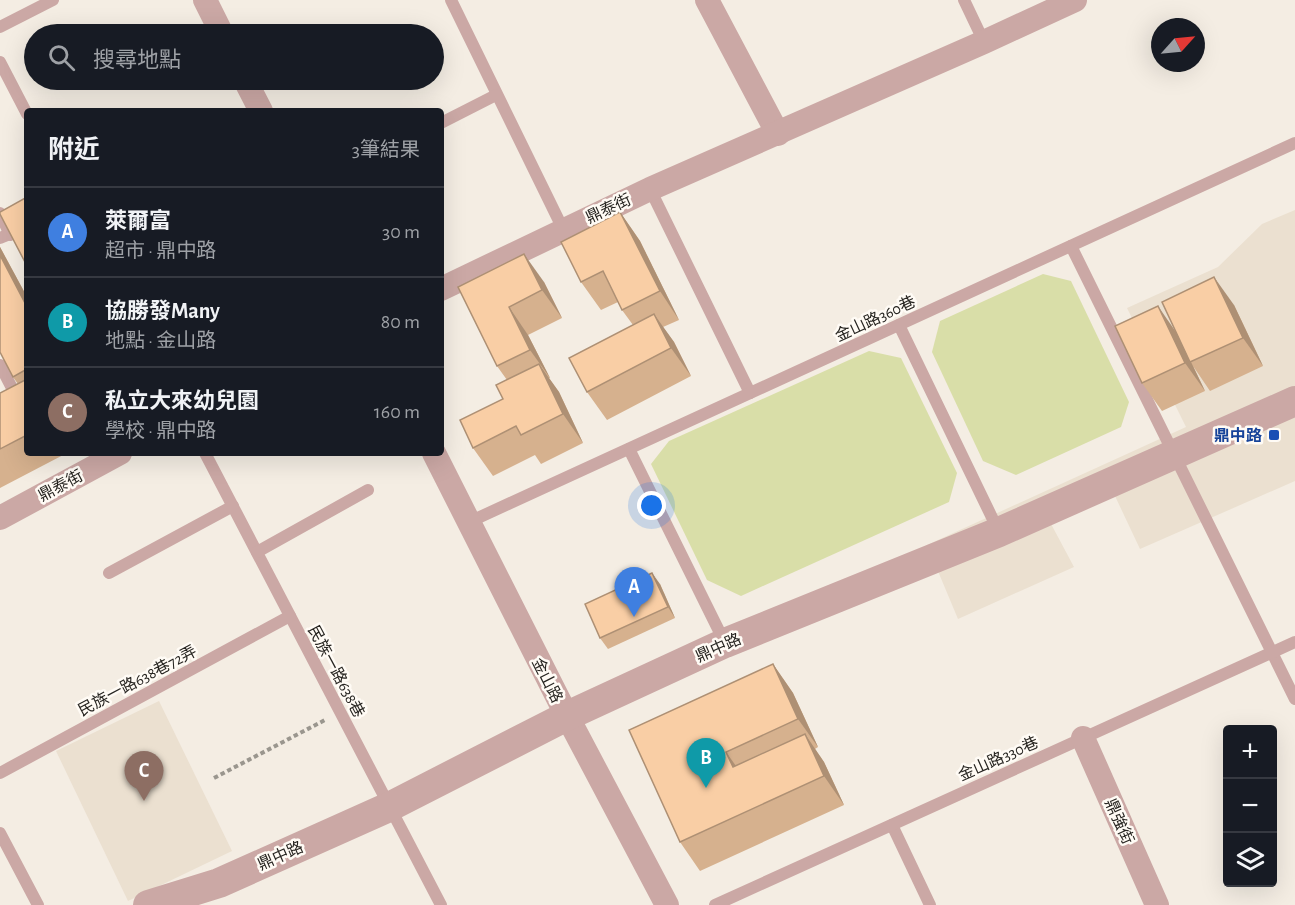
<!DOCTYPE html>
<html lang="zh-TW">
<head>
<meta charset="utf-8">
<style>
  :root { --surface:#171b24; --page:#242831; --text:#f1f3f6; --muted:#9ea1a6; --line:#363941; --accent:#cb9f87 }
  body { margin:0; font-family:"Alegreya Sans","Noto Sans TC",sans-serif; background:var(--page); color:var(--text) }
  .controls { position:absolute; right:18px; bottom:18px; display:grid; overflow:hidden; border-radius:6px; box-shadow:0 6px 24px #0002 }
  .controls button { width:54px; height:54px; display:grid; place-items:center; padding:0; border:0; border-bottom:2px solid var(--line); background:var(--surface); color:var(--text); font:30px sans-serif }
  .compass { position:absolute; left:1151px; top:18px; width:54px; height:54px; border-radius:50%; background:var(--surface); box-shadow:0 6px 24px #0002; rotate:63deg }
  .you { position:absolute; left:652px; top:506px; width:21px; height:21px; margin:-15px; border:4px solid #fff; border-radius:50%; background:#1a73e8; box-shadow:0 0 0 9px #1a73e833 }
  .badge { display:grid; place-items:center; width:39px; height:39px; border-radius:50%; background:var(--accent); color:#fff; font-size:20px; font-weight:700 }
  .pin { position:absolute; translate:-50% -50px; filter:drop-shadow(0 2px 3px #0008) }
  .pin::after { content:''; position:absolute; top:32px; width:21px; height:18px; background:inherit; clip-path:polygon(0 0,100% 0,50% 100%) }
  .list { margin:0; padding:0; list-style:none }
  h2 { display:flex; justify-content:space-between; align-items:center; height:78px; margin:0; padding:0 24px; font-size:26px }
  h2 small { font-size:20px; font-weight:400; color:var(--muted) }
  .list li { display:grid; grid-template-columns:39px 1fr auto; gap:18px; align-items:center; box-sizing:border-box; height:90px; padding:0 24px; border-top:2px solid var(--line) }
  .list b { display:block; font-size:22px; white-space:nowrap }
  .list p { margin:0; font-size:20px; white-space:nowrap; color:var(--muted) }
  .list em { font-size:20px; font-style:normal; color:var(--muted) }
  .icon { flex:none; width:33px; height:33px; fill:none; stroke:currentColor; stroke-width:2; stroke-linecap:round; stroke-linejoin:round }
  .map { position:relative; flex:none; width:1295px; height:905px; overflow:hidden }
  .search { position:absolute; background:var(--surface); box-shadow:0 6px 24px #0002; left:24px; top:24px; width:420px; height:66px; display:flex; align-items:center; gap:15px; box-sizing:border-box; padding:0 21px; border-radius:33px; color:var(--muted); font-size:22px }
  .panel { position:absolute; background:var(--surface); box-shadow:0 6px 24px #0002; left:24px; top:108px; width:420px; height:348px; border-radius:6px }
  .map>svg:first-child { display:block }
  .built { fill:#ebe0d0 }
  .green { fill:#d9dea8 }
  .lines { fill:none; stroke-linecap:round; stroke-linejoin:round }
  .path { stroke:#9a968e; stroke-width:4; stroke-dasharray:4.5 3; stroke-linecap:butt }
  .service { stroke:#cba8a5; stroke-width:12 }
  .minor { stroke:#cba8a5; stroke-width:24 }
  .tertiary { stroke:#cba8a5; stroke-width:30 }
  .wall { fill:#d6b18e }
  .shaded-wall { fill:#ae9074 }
  .building { fill:#f9cea5; stroke:#ae9074; stroke-width:1.5 }
  .transit-dot { fill:#1a4fb4; stroke:#fffbf5; stroke-width:2 }
  .labels { text-anchor:middle; stroke-width:5; stroke-linejoin:round; paint-order:stroke }
  .street-label { font-size:16px; fill:#272521; stroke:#fffbf5 }
  .transit-label { font-size:16px; font-weight:bold; fill:#164399; stroke:#fffbf5; text-anchor:end }
</style>
</head>
<body>
<div class="map">
<svg width="1295" height="905" viewBox="0 0 1295 905">
  <rect width="100%" height="100%" fill="#f4ede3"/>
  <g class="built">
    <polygon points="1295,210 1295,481 1140,549 1115,496 1050,522 1074,567 958,619 927,545 1186,427 1127,308 1218,267 1262,224"/>
    <polygon points="159,701 232,851 128,901 56,751"/>
  </g>
  <g class="green">
    <polygon points="1043,274 1071,281 1129,402 1121,427 1016,475 983,461 932,352 940,321"/>
    <polygon points="869,351 901,358 957,473 949,502 741,596 707,580 651,464 669,441"/>
  </g>
  <g class="lines">
    <polyline class="path" points="214,778 325,720"/>
    <g class="service">
      <polyline points="451,0 563,229"/>
      <polyline points="964,0 984,42"/>
      <polyline points="0,27 53,0"/>
      <polyline points="0,62 27,114"/>
      <polyline points="441,123 496,95"/>
      <polyline points="650,189 750,393"/>
      <polyline points="0,213 10,235"/>
      <polyline points="0,238 27,227"/>
      <polyline points="1071,246 1295,699"/>
      <polyline points="899,325 999,532"/>
      <polyline points="0,365 13,390"/>
      <polyline points="629,449 725,643"/>
      <polyline points="205,453 441,905"/>
      <polyline points="469,522 1295,143"/>
      <polyline points="257,552 368,490"/>
      <polyline points="109,573 233,506"/>
      <polyline points="0,773 290,616"/>
      <polyline points="892,825 930,905"/>
      <polyline points="0,833 38,905"/>
      <polyline points="715,905 1295,642"/>
    </g>
    <g class="minor">
      <polyline points="205,0 222,34"/>
      <polyline points="707,0 778,134"/>
      <polyline points="245,80 261,111"/>
      <polyline points="441,289 650,189 984,42 1075,0"/>
      <polyline points="434,453 567,716 667,905"/>
      <polyline points="0,518 120,453"/>
      <polyline points="1083,738 1157,905"/>
    </g>
    <polyline class="tertiary" points="148,905 219,883 389,807 567,716 725,643 999,532 1295,401"/>
  </g>
  <g class="wall">
    <polygon points="620,212 640,241 679,320 663,327 674,342 691,376 607,420 587,392 633,325 622,310 618,302 601,310 581,282"/>
    <polygon points="0,247 27,297 27,453 67,453 0,488 0,393 18,384 13,377 0,352"/>
    <polygon points="544,282 562,318 528,335 550,378 549,378 559,392 583,443 541,464 535,455 493,476 473,448 503,399 507,380 497,366 458,287"/>
    <polygon points="1234,305 1263,366 1210,391 1193,366 1205,391 1162,411 1142,383 1177,333"/>
    <polygon points="660,584 675,618 608,649 600,638"/>
    <polygon points="773,664 793,693 818,747 815,749 824,762 844,805 700,871 680,842 629,730"/>
  </g>
  <g class="shaded-wall">
    <polygon points="620,212 640,241 679,320 660,291"/>
    <polygon points="0,247 27,297 27,307 0,255"/>
    <polygon points="524,254 544,282 562,318 542,290"/>
    <polygon points="1214,277 1234,305 1263,366 1243,338"/>
    <polygon points="1158,306 1178,335 1205,391 1185,363"/>
    <polygon points="509,307 528,335 550,378 530,350"/>
    <polygon points="654,314 674,342 691,376 671,348"/>
    <polygon points="539,364 559,392 583,443 563,414"/>
    <polygon points="652,573 660,584 675,618 668,607"/>
    <polygon points="773,664 793,693 818,747 798,719"/>
    <polygon points="805,734 824,762 844,805 824,776"/>
    <polygon points="726,752 746,780 733,767"/>
  </g>
  <g class="building">
    <polygon points="27,197 27,266 0,214 0,212"/>
    <polygon points="620,212 660,291 622,310 603,271 581,282 561,242"/>
    <polygon points="524,254 542,290 509,307 530,350 497,366 458,287"/>
    <polygon points="0,255 27,307 27,369 13,377 0,352"/>
    <polygon points="1214,277 1243,338 1190,362 1162,302"/>
    <polygon points="1158,306 1185,363 1142,383 1115,326"/>
    <polygon points="654,314 671,348 587,392 569,358"/>
    <polygon points="539,364 563,414 521,435 516,426 473,448 460,420 503,399 496,385"/>
    <polygon points="27,379 27,435 0,449 0,393"/>
    <polygon points="652,573 668,607 600,638 585,604"/>
    <polygon points="773,664 798,719 726,752 733,767 805,734 824,776 680,842 629,730"/>
  </g>
  <rect class="transit-dot" x="1268" y="429" width="12" height="12" rx="3"/>
  <g class="labels">
    <g class="street-label">
      <text transform="translate(608 208) rotate(-25)" y="6">鼎泰街</text>
      <text transform="translate(875 318) rotate(-25)" y="6">金山路360巷</text>
      <text transform="translate(60 485) rotate(-28)" y="6">鼎泰街</text>
      <text transform="translate(718 647) rotate(-24)" y="6">鼎中路</text>
      <text transform="translate(337 671) rotate(62)" y="6">民族一路638巷</text>
      <text transform="translate(137 680) rotate(-28)" y="6">民族一路638巷72弄</text>
      <text transform="translate(548 680) rotate(63)" y="6">金山路</text>
      <text transform="translate(998 758) rotate(-24)" y="6">金山路330巷</text>
      <text transform="translate(1120 821) rotate(66)" y="6">鼎強街</text>
      <text transform="translate(280 855) rotate(-24)" y="6">鼎中路</text>
    </g>
    <g class="transit-label">
      <text x="1262" y="441">鼎中路</text>
    </g>
  </g>
</svg>
<div class="controls">
<button>+</button>
<button>−</button>
<button><svg class="icon" aria-label="layers" viewBox="0 0 24 24"><path d="M12 4l9 5-9 5-9-5zM3 14l9 5 9-5"/></svg></button>
</div>
<svg class="compass" viewBox="-18 -18 36 36"><path d="M0-13l5 13h-10z" fill="#e53935"/><path d="M0 13l5-13h-10z" fill="#9ea1a6"/></svg>
<div class="you"></div>
<div class="pin badge" style="left:634px;top:617px;background:#3f7fe0">A</div>
<div class="pin badge" style="left:706px;top:788px;background:#0f9aa8">B</div>
<div class="pin badge" style="left:144px;top:801px;background:#8d6e63">C</div>
<div class="search"><svg class="icon" aria-label="search" viewBox="0 0 24 24"><circle cx="10" cy="10" r="6"/><path d="M15 15l6 6"/></svg>搜尋地點</div>
<section class="panel">
<h2>附近<small>3筆結果</small></h2>
<ul class="list">
<li><span class="badge" style="background:#3f7fe0">A</span><div><b>萊爾富</b><p>超市 · 鼎中路</p></div><em>30 m</em></li>
<li><span class="badge" style="background:#0f9aa8">B</span><div><b>協勝發Many</b><p>地點 · 金山路</p></div><em>80 m</em></li>
<li><span class="badge" style="background:#8d6e63">C</span><div><b>私立大來幼兒園</b><p>學校 · 鼎中路</p></div><em>160 m</em></li>
</ul>
</section>
</div>
</body>
</html>
